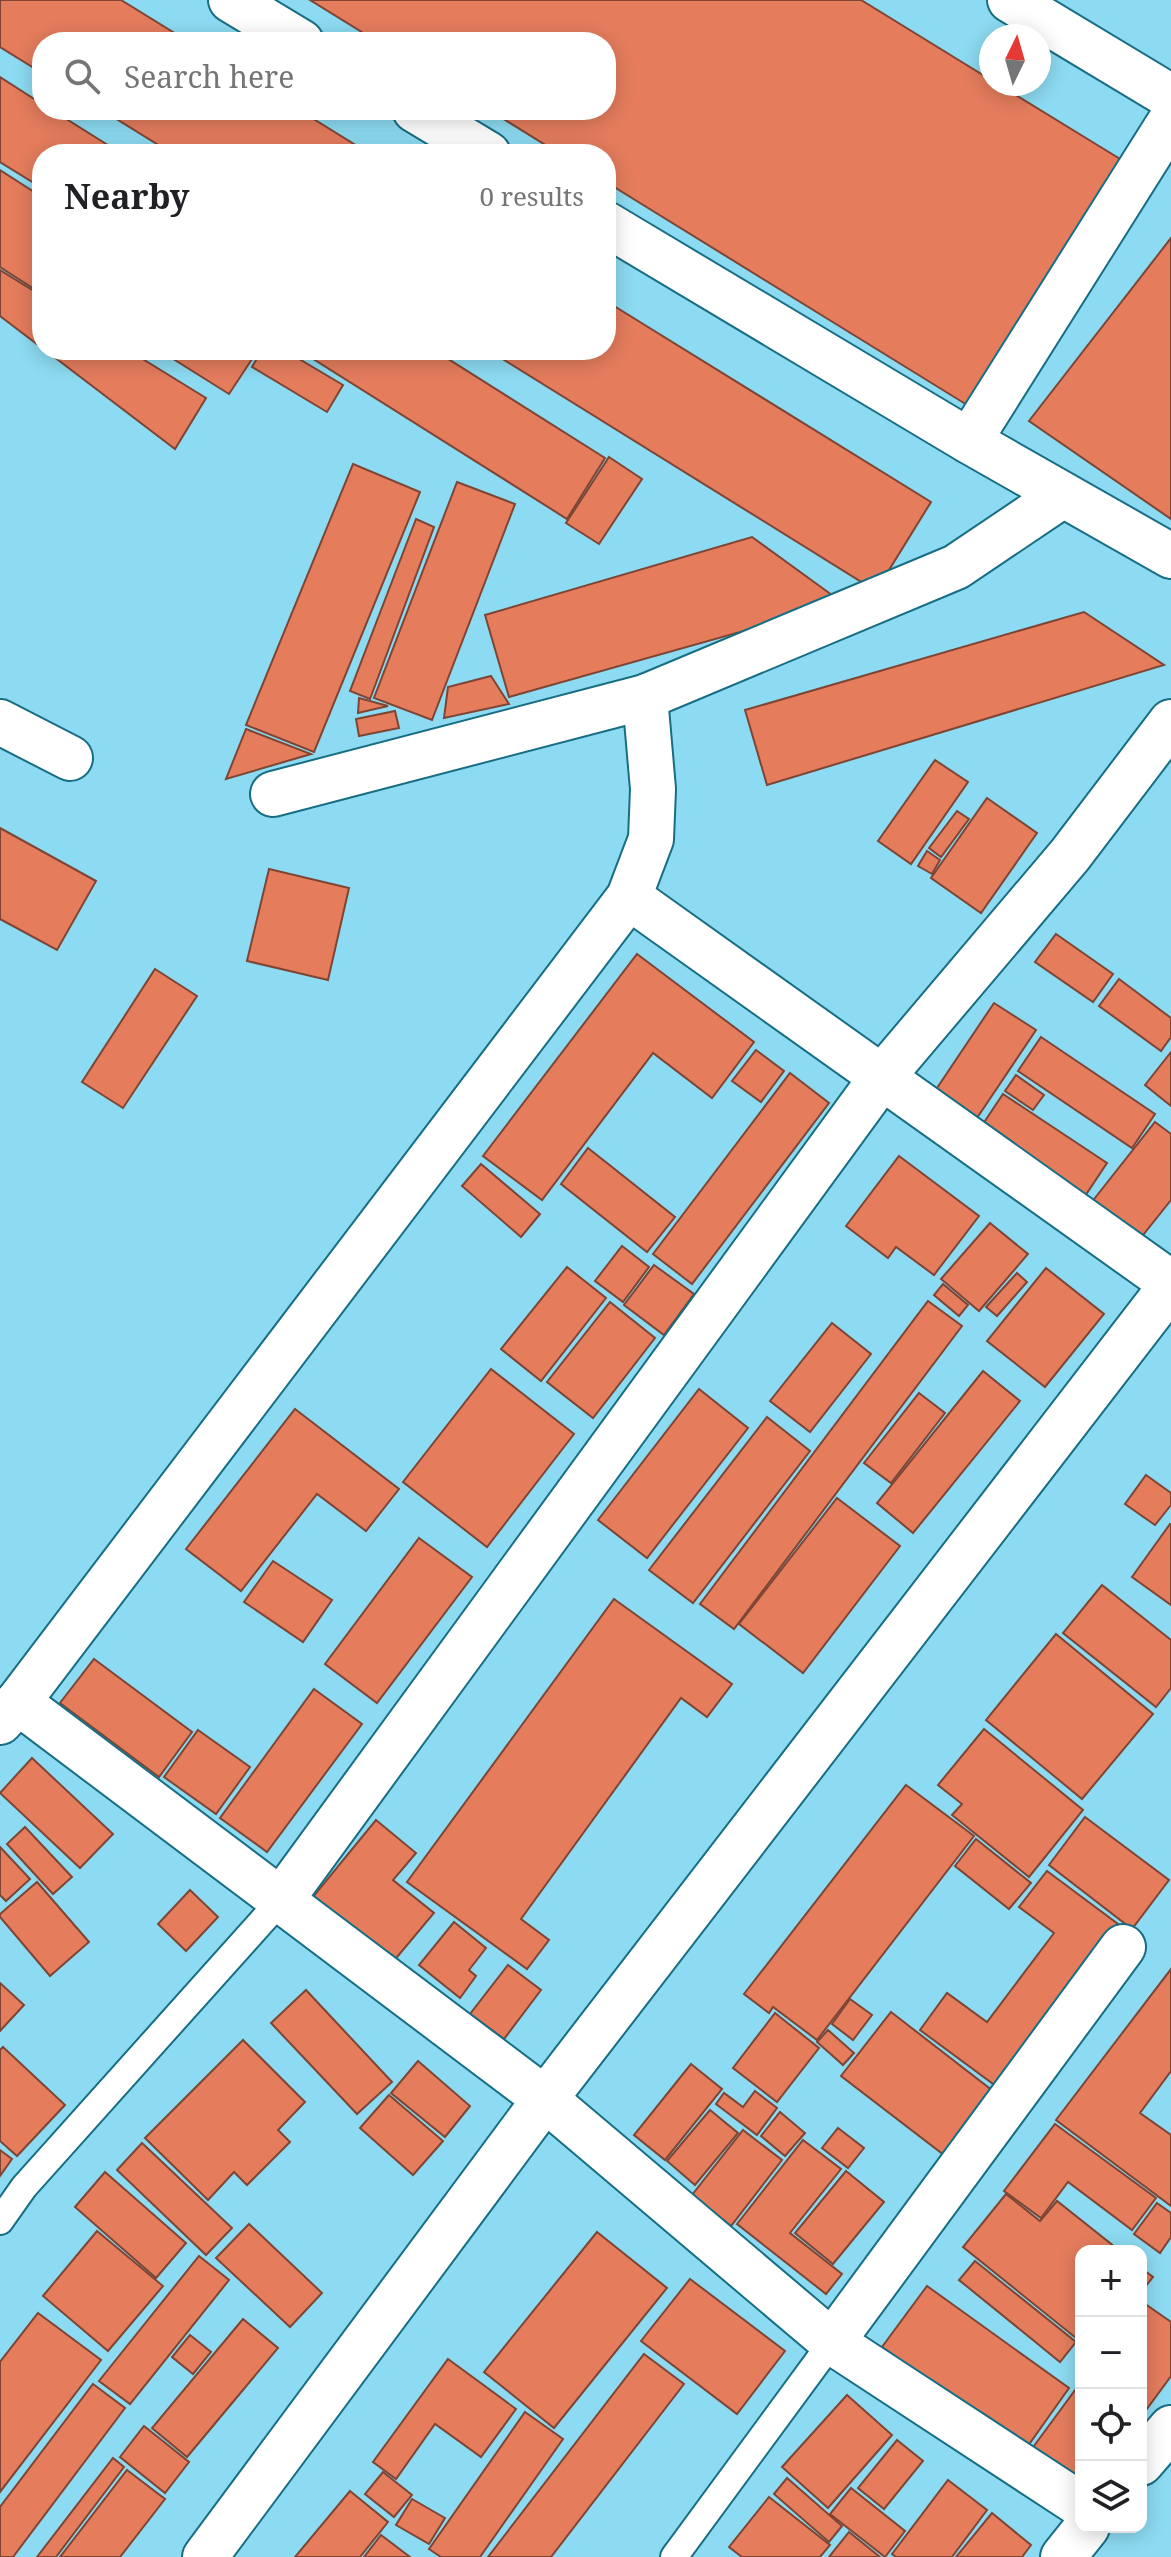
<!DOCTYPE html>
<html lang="en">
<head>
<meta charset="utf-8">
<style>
  :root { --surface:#fff; --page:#f2f2f2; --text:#202124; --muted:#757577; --line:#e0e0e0 }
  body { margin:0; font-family:"Noto Serif",serif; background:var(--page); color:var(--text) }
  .controls { position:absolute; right:24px; bottom:24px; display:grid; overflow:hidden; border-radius:16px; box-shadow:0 4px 20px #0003 }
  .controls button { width:72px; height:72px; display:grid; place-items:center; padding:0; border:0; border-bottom:2px solid var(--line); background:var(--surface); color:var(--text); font:40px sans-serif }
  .compass { position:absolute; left:979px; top:24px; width:72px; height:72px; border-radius:50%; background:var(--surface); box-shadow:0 4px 20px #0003; rotate:5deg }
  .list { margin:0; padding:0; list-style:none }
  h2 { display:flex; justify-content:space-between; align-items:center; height:104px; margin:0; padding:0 32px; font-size:34px }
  h2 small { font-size:26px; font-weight:400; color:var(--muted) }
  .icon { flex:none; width:44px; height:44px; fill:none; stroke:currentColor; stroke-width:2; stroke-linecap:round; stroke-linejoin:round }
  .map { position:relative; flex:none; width:1171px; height:2557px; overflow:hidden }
  .search { position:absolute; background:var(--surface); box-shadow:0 4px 20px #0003; left:32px; top:32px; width:584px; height:88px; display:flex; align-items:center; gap:20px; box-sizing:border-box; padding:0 28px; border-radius:32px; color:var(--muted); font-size:30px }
  .panel { position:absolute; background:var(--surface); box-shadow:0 4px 20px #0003; left:32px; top:144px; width:584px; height:216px; border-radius:32px }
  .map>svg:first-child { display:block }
  .building { fill:#e57d5d; stroke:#7e4534; stroke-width:2 }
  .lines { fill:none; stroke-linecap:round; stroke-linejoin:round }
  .service-casing { stroke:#176e83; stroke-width:30 }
  .minor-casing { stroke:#176e83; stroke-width:48 }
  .tertiary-casing { stroke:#176e83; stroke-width:48 }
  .secondary-casing { stroke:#176e83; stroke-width:48 }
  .service { stroke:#fff; stroke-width:26 }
  .minor { stroke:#fff; stroke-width:44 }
  .tertiary { stroke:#fff; stroke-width:44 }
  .secondary { stroke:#fff; stroke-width:44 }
</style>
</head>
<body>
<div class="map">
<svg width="1171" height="2557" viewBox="0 0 1171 2557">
  <rect width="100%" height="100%" fill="#8ddbf2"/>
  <g class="building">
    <polygon points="0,0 121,0 189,42 42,42 42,73 0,47"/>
    <polygon points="310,0 861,0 991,80 991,84 998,84 1125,162 972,408 606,182 606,154 560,154 489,110 606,110 606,42 378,42"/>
    <polygon points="0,77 42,104 42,110 52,110 122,154 42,154 42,188 0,162"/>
    <polygon points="102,110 299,110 370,154 173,154"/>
    <polygon points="0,170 42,197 42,294 0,267"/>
    <polygon points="1171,238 1171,519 1029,421"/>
    <polygon points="0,270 42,296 42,348 0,316"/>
    <polygon points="606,301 931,502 876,591 488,350 606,350"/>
    <polygon points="45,350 128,350 206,398 175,449"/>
    <polygon points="159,350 258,350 229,394"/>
    <polygon points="262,350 284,350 343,385 327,412 252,367"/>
    <polygon points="299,350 434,350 605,458 567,519"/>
    <polygon points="609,457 642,479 599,544 566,523"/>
    <polygon points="353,464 420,492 314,752 246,725"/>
    <polygon points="457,482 515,504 432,720 374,698"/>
    <polygon points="416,519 434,527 370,699 350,691"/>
    <polygon points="752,537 843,603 509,697 485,615"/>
    <polygon points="1084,612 1164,665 767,785 745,710"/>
    <polygon points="491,676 509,704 444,718 448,687"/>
    <polygon points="359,698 388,706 358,713"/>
    <polygon points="395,711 399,728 359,736 356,719"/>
    <polygon points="246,729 311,754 226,779"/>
    <polygon points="935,760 968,782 911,864 878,841"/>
    <polygon points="987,798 1037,833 981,913 931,878"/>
    <polygon points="957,811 969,819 941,857 929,848"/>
    <polygon points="0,828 96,881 57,950 0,919"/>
    <polygon points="927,851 940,860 932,874 918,866"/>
    <polygon points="269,869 349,888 328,980 247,961"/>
    <polygon points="1056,934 1113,974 1093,1002 1035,962"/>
    <polygon points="637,954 754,1042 712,1098 653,1053 542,1200 483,1156"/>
    <polygon points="155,969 197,996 123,1108 82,1082"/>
    <polygon points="1119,979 1171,1018 1171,1037 1161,1051 1099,1006"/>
    <polygon points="994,1003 1036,1030 975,1121 933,1094"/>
    <polygon points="1041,1037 1155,1114 1132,1148 1018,1071"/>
    <polygon points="756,1050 784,1071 761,1102 732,1081"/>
    <polygon points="1171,1052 1171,1106 1145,1085"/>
    <polygon points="790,1073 829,1103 692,1284 653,1254"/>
    <polygon points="1016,1075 1044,1095 1033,1110 1005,1091"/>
    <polygon points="1003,1094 1107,1163 1081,1202 977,1133"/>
    <polygon points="1155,1122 1171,1134 1171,1200 1139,1240 1091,1203"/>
    <polygon points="588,1148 675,1217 647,1252 561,1184"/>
    <polygon points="899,1156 979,1216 934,1275 896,1247 888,1258 846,1226"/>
    <polygon points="481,1164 540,1214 521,1237 462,1186"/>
    <polygon points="990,1223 1028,1254 979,1311 941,1279"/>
    <polygon points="622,1246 649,1267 623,1302 595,1281"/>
    <polygon points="654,1265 694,1294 664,1335 624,1305"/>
    <polygon points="567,1267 606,1298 541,1381 501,1349"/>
    <polygon points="1046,1268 1104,1314 1045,1387 987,1341"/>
    <polygon points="1017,1273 1027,1282 997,1316 986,1307"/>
    <polygon points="943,1284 968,1305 959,1316 934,1295"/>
    <polygon points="928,1301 962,1326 734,1629 700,1604"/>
    <polygon points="610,1302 655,1338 593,1418 547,1382"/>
    <polygon points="832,1323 871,1354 810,1432 770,1401"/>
    <polygon points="491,1369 574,1434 487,1547 403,1482"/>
    <polygon points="983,1371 1020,1401 913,1533 877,1503"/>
    <polygon points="699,1389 748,1428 647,1558 598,1520"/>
    <polygon points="919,1393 945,1413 891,1483 864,1463"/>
    <polygon points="295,1409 399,1489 366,1531 317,1494 241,1591 186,1549"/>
    <polygon points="767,1417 810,1451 693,1603 649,1570"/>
    <polygon points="1146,1475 1171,1493 1171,1505 1155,1525 1125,1504"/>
    <polygon points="837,1498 900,1546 803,1673 739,1624"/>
    <polygon points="1170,1524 1171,1524 1171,1605 1132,1577"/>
    <polygon points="419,1538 472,1577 377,1703 325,1664"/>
    <polygon points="273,1561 332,1600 303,1642 244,1602"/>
    <polygon points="1102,1585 1171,1640 1171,1688 1156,1707 1063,1633"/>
    <polygon points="614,1599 732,1684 707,1717 681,1698 521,1919 549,1940 527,1969 407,1882"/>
    <polygon points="1056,1634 1153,1714 1082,1799 986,1720"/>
    <polygon points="94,1659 192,1732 159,1777 60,1703"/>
    <polygon points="314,1689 362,1724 267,1852 220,1818"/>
    <polygon points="984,1729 1083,1810 1029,1877 952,1815 962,1804 938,1785"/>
    <polygon points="198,1730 250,1767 216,1814 164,1777"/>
    <polygon points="32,1758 113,1834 80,1868 0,1793"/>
    <polygon points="906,1785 974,1836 817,2040 773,2007 769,2013 744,1994"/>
    <polygon points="1085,1817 1169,1880 1132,1929 1049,1865"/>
    <polygon points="376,1820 416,1853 393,1880 434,1913 392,1963 312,1898"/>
    <polygon points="25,1827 72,1877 53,1894 7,1844"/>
    <polygon points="976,1839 1031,1883 1009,1909 955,1866"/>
    <polygon points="0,1847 30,1879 6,1901 0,1895"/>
    <polygon points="1047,1871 1122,1927 1000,2089 920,2030 947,1993 987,2022 1054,1933 1019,1907"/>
    <polygon points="37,1882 89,1942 50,1976 0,1917 0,1914"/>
    <polygon points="190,1890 218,1917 186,1951 158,1924"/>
    <polygon points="454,1922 486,1948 469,1970 476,1976 460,1998 419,1965"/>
    <polygon points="508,1965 541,1990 504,2039 470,2014"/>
    <polygon points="1171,1969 1171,2071 1140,2113 1171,2135 1171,2206 1056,2120"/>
    <polygon points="0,1983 24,2005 0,2031"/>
    <polygon points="306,1990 392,2082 357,2114 271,2023"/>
    <polygon points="850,1999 872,2015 853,2040 832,2024"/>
    <polygon points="891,2012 993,2091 944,2155 841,2076"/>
    <polygon points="775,2013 819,2048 777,2102 733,2068"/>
    <polygon points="828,2030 854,2053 843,2065 817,2042"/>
    <polygon points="243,2040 305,2102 278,2130 290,2142 247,2185 234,2172 208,2200 145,2138"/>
    <polygon points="3,2047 65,2105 17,2156 0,2141 0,2050"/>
    <polygon points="418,2061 470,2106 445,2137 391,2093"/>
    <polygon points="691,2064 722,2089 665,2160 634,2135"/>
    <polygon points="755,2091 777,2108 757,2135 716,2104 724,2093 743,2107"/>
    <polygon points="389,2095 443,2141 413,2175 360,2128"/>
    <polygon points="710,2110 738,2133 695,2185 667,2161"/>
    <polygon points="780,2112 805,2133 785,2156 761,2136"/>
    <polygon points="1055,2124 1156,2198 1132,2230 1068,2182 1041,2218 1004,2191"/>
    <polygon points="838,2128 864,2148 848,2168 822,2148"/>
    <polygon points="743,2130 782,2160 731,2226 692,2195"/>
    <polygon points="803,2140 841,2169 790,2233 842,2274 826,2294 737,2224"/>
    <polygon points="142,2143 232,2228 206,2255 117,2170"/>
    <polygon points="0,2150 12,2159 0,2176"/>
    <polygon points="846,2171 884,2202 833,2264 795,2233"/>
    <polygon points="105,2172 186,2243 156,2278 75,2207"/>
    <polygon points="1006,2194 1040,2221 1057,2201 1120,2251 1081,2251 1081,2342 963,2247"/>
    <polygon points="1157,2203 1171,2213 1171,2237 1160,2253 1134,2234"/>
    <polygon points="249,2224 322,2293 290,2327 216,2258"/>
    <polygon points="97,2231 163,2286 108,2351 43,2296"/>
    <polygon points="597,2232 667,2288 554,2428 484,2372"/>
    <polygon points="199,2256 229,2280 130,2404 99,2381"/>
    <polygon points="975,2261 1076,2342 1060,2362 959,2280"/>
    <polygon points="1141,2268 1153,2277 1141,2292"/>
    <polygon points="690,2279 785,2351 737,2414 641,2341"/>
    <polygon points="927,2286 1069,2388 1025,2450 882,2347"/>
    <polygon points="1141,2301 1171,2322 1171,2376 1141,2417"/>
    <polygon points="38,2313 101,2360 0,2492 0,2362"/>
    <polygon points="243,2319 278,2348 187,2457 152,2428"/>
    <polygon points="190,2335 211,2352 193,2374 172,2357"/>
    <polygon points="644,2354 684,2384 551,2557 488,2557"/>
    <polygon points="448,2359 516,2409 481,2457 435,2424 396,2479 373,2462"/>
    <polygon points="1081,2382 1081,2486 1031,2450"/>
    <polygon points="93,2384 125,2408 13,2557 0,2557 0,2507"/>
    <polygon points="847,2395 892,2435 828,2508 782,2467"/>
    <polygon points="525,2412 563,2439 480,2557 441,2557 429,2549"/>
    <polygon points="144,2426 189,2462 165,2493 120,2457"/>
    <polygon points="897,2440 923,2461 884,2509 858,2488"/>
    <polygon points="113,2458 124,2467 56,2557 37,2557"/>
    <polygon points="127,2470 165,2499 120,2557 60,2557"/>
    <polygon points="383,2472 412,2495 394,2517 365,2494"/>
    <polygon points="787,2478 842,2526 829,2542 774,2494"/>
    <polygon points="948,2480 987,2510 952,2557 896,2557 892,2554"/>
    <polygon points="851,2488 905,2531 885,2557 830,2514"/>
    <polygon points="350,2491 388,2522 360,2557 295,2557"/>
    <polygon points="769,2497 830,2545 820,2557 742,2557 729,2547"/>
    <polygon points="412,2499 445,2518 429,2544 396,2525"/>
    <polygon points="992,2513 1031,2545 1022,2557 956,2557"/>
    <polygon points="849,2532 880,2557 829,2557"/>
    <polygon points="381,2535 410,2557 364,2557"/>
  </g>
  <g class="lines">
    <g class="service-casing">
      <g id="service">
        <polyline points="0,2221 24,2187 281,1900"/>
        <polyline points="674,2557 832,2342"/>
      </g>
    </g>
    <g class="minor-casing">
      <g id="minor">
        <polyline points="231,0 301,42"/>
        <polyline points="1010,0 1171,97"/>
        <polyline points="415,110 488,154"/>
        <polyline points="606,224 969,441 1171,556"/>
        <polyline points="969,441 1171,120"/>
        <polyline points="0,722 70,758"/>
        <polyline points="273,794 645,697 956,567 1063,495"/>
        <polyline points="629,897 1171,1283"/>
        <polyline points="18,1702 545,2099 832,2342 1081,2505"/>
        <polyline points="0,1722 18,1702 629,897 651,839 653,789 645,697"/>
        <polyline points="281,1900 882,1077 1070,855 1171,722"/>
        <polyline points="832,2342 1123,1947"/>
      </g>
    </g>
    <g class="tertiary-casing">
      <polyline id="tertiary" points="205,2557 545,2099 1171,1286"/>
    </g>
    <g class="secondary-casing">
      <g id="secondary">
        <polyline points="1141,2463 1171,2428"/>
        <polyline points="1063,2557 1087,2527"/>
      </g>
    </g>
    <use href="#service" class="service"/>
    <use href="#minor" class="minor"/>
    <use href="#tertiary" class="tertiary"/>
    <use href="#secondary" class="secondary"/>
  </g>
</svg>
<div class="controls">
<button>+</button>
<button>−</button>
<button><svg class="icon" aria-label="locate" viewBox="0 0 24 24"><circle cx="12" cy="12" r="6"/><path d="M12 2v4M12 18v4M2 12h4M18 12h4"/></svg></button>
<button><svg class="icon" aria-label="layers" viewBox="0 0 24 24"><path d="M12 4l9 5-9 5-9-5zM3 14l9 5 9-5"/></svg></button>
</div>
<svg class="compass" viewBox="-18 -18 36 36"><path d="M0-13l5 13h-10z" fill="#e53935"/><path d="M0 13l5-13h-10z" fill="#757577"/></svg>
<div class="search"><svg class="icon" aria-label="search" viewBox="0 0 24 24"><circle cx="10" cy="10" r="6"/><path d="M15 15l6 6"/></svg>Search here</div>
<section class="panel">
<h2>Nearby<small>0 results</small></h2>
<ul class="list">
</ul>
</section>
</div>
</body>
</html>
